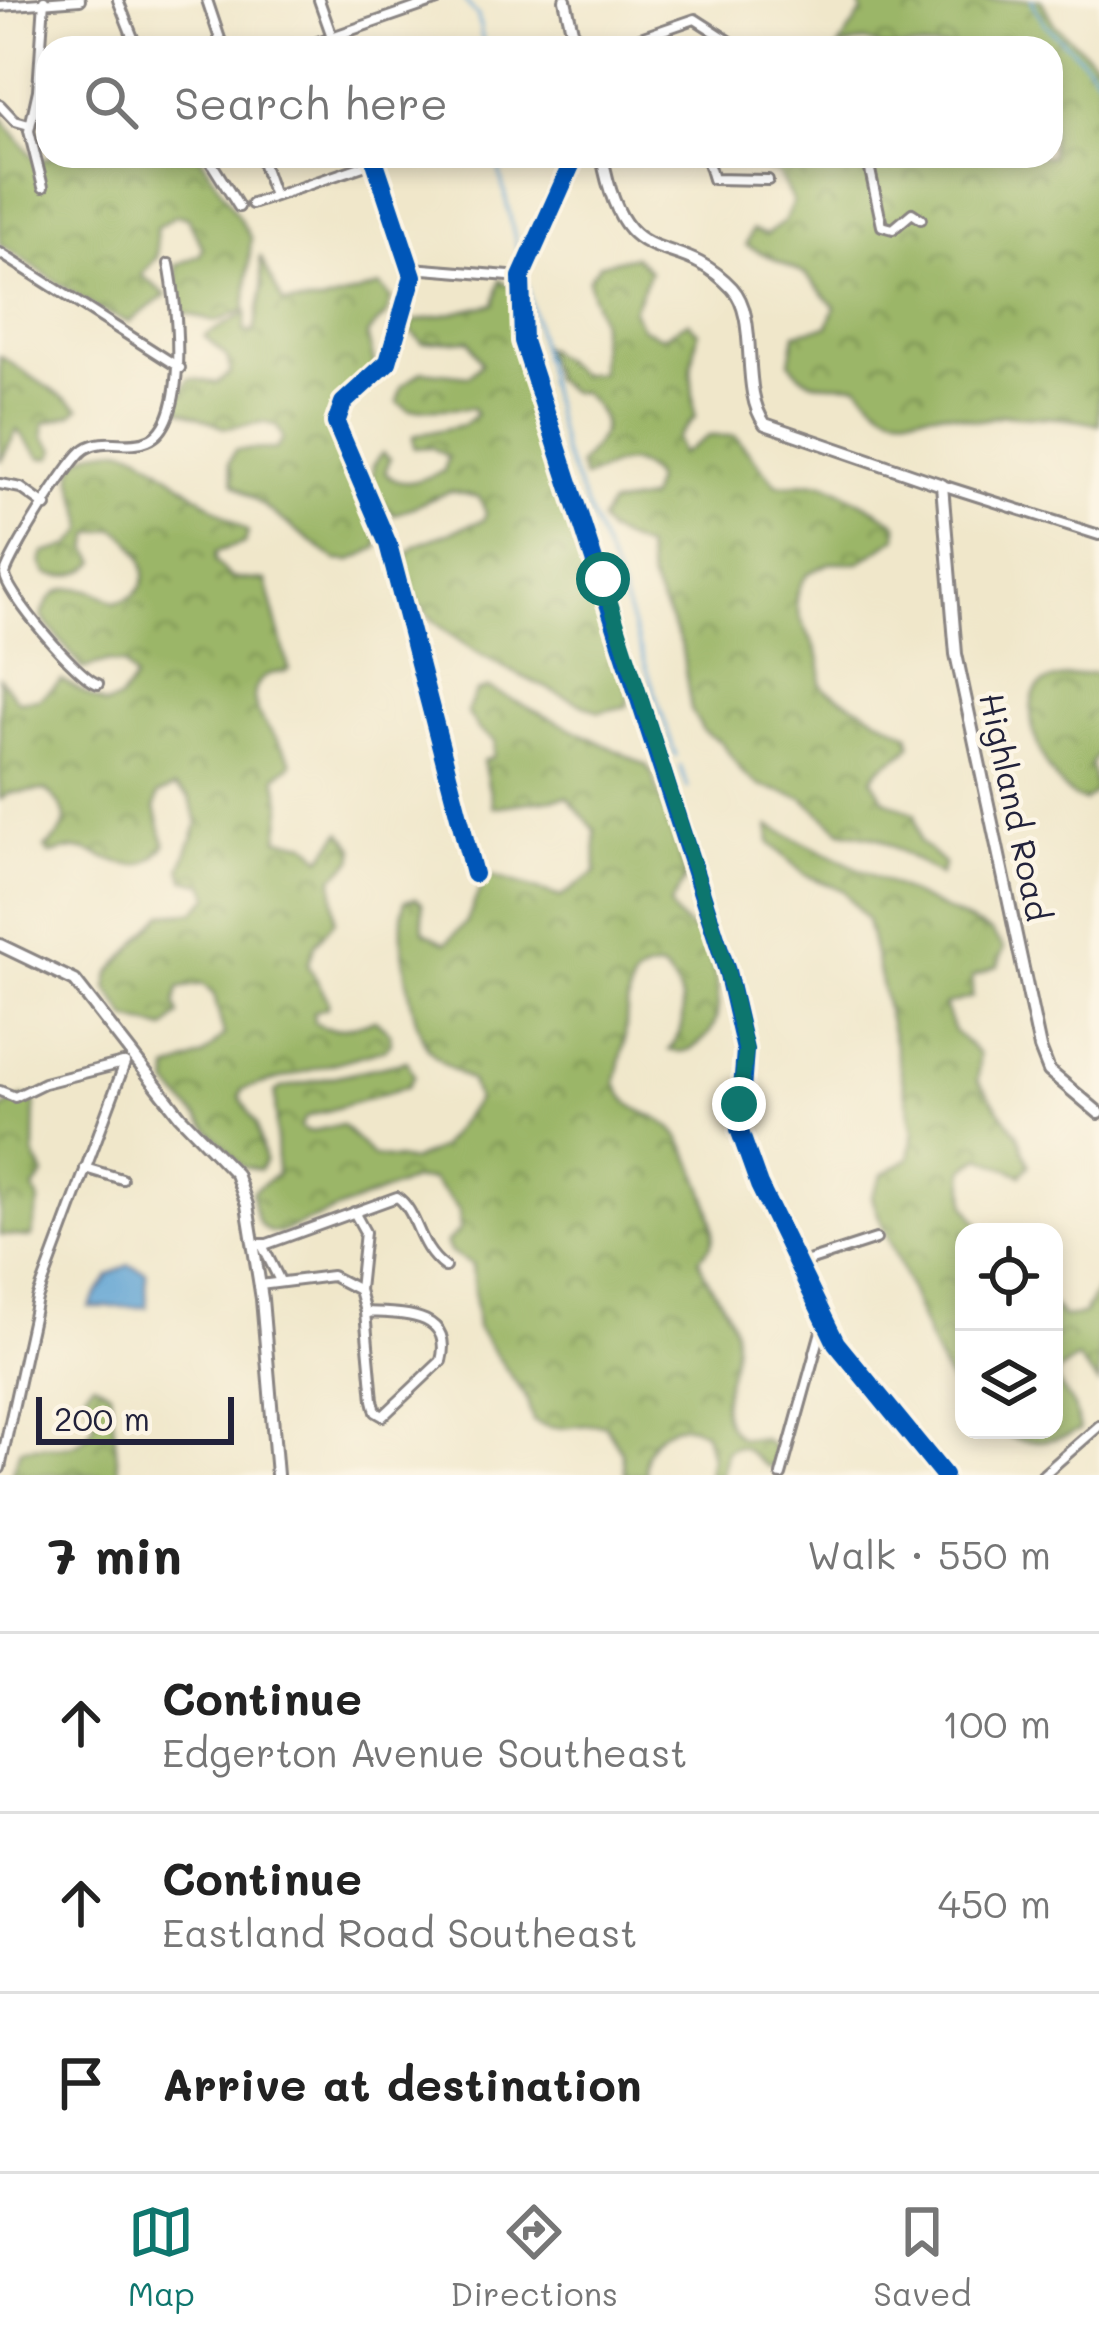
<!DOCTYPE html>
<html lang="en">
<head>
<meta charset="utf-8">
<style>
  :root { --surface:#fff; --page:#f6f6f6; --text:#222; --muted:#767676; --line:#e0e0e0; --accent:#0f766e }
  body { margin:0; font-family:Mali,sans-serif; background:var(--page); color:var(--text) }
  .controls { position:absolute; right:36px; bottom:36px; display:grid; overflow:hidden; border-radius:24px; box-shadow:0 6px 18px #0003 }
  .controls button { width:108px; height:108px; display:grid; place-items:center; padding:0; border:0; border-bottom:3px solid var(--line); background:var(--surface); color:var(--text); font:60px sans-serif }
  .scale { position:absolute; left:36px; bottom:30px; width:198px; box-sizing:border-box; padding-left:12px; border:6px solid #22223b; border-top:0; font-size:33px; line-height:42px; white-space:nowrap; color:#22223b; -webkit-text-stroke:9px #fcf5e5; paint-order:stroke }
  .stop { position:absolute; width:36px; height:36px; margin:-27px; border:9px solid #0f766e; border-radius:50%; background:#fff }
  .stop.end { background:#0f766e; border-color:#fff; box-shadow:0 3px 12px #0008 }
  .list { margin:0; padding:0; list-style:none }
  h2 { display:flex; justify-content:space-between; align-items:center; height:156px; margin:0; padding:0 48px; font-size:51px }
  h2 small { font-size:39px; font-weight:400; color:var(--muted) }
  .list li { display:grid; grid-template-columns:78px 1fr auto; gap:36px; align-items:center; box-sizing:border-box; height:180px; padding:0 48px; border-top:3px solid var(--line) }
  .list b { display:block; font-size:45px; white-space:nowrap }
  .list p { margin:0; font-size:39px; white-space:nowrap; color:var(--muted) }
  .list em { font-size:39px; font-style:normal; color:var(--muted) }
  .icon { flex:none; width:66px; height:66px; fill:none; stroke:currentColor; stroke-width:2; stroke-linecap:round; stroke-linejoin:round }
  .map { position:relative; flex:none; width:1099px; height:1475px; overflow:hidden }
  .search { position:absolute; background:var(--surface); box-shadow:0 6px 18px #0003; left:36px; right:36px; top:36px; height:132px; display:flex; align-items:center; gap:30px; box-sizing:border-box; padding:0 42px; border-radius:36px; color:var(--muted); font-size:45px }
  .sheet { height:696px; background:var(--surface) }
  nav { display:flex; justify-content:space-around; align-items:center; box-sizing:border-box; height:168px; border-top:3px solid var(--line); background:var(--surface); font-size:33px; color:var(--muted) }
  nav a { display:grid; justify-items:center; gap:6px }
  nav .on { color:var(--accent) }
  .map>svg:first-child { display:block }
  .forest { fill:url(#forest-crowns); stroke:#5e6c52; stroke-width:3 }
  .water { fill:#5ea3d3; stroke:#406287; stroke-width:3 }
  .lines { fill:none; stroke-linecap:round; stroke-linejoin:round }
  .stream { stroke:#5ea3d3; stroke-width:3 }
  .minor-casing { stroke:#898482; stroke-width:14 }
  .tertiary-casing { stroke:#898482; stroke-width:16 }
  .minor { stroke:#fff; stroke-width:8 }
  .tertiary { stroke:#fff; stroke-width:10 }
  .cycleway-casing { stroke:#fcf5e5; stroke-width:26 }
  .cycleway { stroke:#0057b8; stroke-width:18 }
  .route { stroke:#0f766e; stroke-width:15 }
  .labels { text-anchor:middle; stroke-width:9; stroke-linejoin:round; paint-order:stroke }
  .street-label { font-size:33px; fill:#22223b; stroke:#fcf5e5 }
</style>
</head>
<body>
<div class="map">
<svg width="1099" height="1475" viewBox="0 0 1099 1475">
  <defs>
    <pattern id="forest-crowns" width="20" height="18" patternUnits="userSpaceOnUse" patternTransform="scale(3)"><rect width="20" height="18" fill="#9bb668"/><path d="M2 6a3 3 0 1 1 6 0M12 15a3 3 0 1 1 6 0" fill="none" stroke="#7e9457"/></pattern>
  </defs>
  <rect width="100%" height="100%" fill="#fcf5e5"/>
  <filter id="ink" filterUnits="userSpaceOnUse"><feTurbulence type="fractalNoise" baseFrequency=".00833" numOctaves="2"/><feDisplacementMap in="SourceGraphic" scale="24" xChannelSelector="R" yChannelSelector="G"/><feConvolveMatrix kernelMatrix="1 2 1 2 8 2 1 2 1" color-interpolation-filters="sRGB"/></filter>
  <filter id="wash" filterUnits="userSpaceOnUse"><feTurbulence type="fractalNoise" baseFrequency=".004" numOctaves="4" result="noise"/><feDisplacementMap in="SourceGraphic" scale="48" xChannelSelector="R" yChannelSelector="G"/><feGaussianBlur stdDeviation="2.7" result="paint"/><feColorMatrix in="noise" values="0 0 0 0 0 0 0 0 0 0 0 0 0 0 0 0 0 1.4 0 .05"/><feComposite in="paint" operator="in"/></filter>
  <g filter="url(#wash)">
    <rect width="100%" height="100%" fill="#f0e7ca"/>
    <g class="forest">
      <path d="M 859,0 L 1041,0 L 1054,24 L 1099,65 L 1099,425 C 1069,416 1036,418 1005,415 C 998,415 987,420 978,420 C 965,419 953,411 940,412 C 895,415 891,422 858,385 C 831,382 806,391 790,362 L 795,333 L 828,326 L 835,307 L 806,275 L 746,245 L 752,230 L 766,235 L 784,222 L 793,202 L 778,173 L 766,170 L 765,156 C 801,156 837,187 869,156 L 1051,156 L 1051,48 L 883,48 L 866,41 L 838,48 L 862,12 Z"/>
      <polygon points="0,116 37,162 54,156 200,156 251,238 245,310 215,322 181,312 176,265 200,255 203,248 188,218 176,215 156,228 157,257 141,275 166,295 129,322 99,310 0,244"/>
      <polygon points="260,256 283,303 321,303 380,286 391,298 387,314 367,334 375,367 331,412 333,436 379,540 377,548 350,561 336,560 234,484 229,463 235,450 276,449 283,438 277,426 264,422 225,428 174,407 189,378 216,383 231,373 227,357 205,336 246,313 244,332 254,332 262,289"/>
      <path d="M 635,256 L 650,271 L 633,310 L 642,328 L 662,337 L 688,322 L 698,332 L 691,370 L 695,417 L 677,438 L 681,454 L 709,436 L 735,436 L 776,484 C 792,488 807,480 823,483 C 831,485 894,519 897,524 L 897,537 L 859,563 L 830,563 L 809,573 C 772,614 831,640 820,682 L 825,689 L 908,734 L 911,745 C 899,761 881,760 872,779 L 884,799 L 915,814 L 920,842 L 944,864 L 940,875 L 879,838 L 841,831 L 803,798 L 760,786 L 742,772 L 721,742 L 703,731 L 691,710 L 681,643 L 651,581 L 645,548 L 608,532 L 600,521 L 610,505 L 649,499 L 655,480 C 632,447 612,468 584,478 L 579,465 C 604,433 617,427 582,392 L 571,392 L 554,380 L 542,346 L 580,375 L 600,373 L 600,320 L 588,280 L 600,264 Z"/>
      <path d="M 500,280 L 513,287 L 525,388 L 629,694 L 627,706 L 599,712 C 548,687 383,627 408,553 L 416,545 L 483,520 L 486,513 L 479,497 L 450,491 L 394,515 L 372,489 L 373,466 L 382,453 L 390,459 L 385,472 C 401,492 423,478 444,471 L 448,457 L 431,447 L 414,448 L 413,436 L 463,425 L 476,415 L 473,408 L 409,410 L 397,402 L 402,386 L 422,371 L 469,376 L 482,363 L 469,340 L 423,343 L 411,331 L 412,322 L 494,304 Z"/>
      <polygon points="0,356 79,408 72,415 44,423 44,437 55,449 52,457 41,458 17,430 0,462"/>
      <path d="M 121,448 L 139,453 L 248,532 L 245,543 L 216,552 L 215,561 L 231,578 L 266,581 L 289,669 C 280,676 271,670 263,678 C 234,706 285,739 292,764 L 276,776 L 282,808 L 278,839 L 306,843 L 322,858 L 341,832 L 355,848 L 353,860 L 333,877 L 335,921 L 315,944 L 308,965 L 328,1000 L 328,1007 L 313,1012 L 314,1022 C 332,1036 354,1025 375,1020 L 390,1033 L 391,1043 L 385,1049 L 243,1089 L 240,1097 L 256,1124 L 265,1161 L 259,1170 L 243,1167 L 169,1086 L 169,1070 L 203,1056 L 224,1035 L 214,995 L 203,984 L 179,988 L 175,1003 L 179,1015 L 165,1029 L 128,1019 L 107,988 L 110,973 L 163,914 L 194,912 L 210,896 L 204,884 L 185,880 L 181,868 L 198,823 L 189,797 L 175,787 L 158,794 L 155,808 L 165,845 C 136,886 107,852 76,849 C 64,848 59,854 49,854 L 45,848 C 71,827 72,814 46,790 L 9,793 L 0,800 L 0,678 L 18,701 L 39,699 L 62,680 L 105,705 L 120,700 L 135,679 L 124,664 L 109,661 L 83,669 L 42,617 C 52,577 89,585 115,603 C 161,594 146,546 115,529 L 92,533 L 88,549 L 97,561 C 88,574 60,580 46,573 L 41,562 L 44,553 L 70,546 L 84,531 C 88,499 38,452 121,448 Z"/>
      <path d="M 1091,673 L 1099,674 L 1099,752 L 1091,764 L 1096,791 L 1085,801 C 1048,795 1011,701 1044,683 C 1056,676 1078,676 1091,673 Z"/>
      <path d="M 488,688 L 646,765 L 653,776 L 686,877 L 670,905 C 677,923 691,925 701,940 C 718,965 728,1018 703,1040 C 692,1050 683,1054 669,1050 C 690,1025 686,987 660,968 C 621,968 629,1007 625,1035 C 624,1051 618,1067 616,1083 C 633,1119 648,1107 672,1129 C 689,1145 721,1222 711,1244 C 708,1250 703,1254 699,1259 C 706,1287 734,1309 735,1338 C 736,1374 705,1410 740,1438 L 763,1439 L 774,1447 L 775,1464 L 769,1467 C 751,1460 747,1438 726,1451 L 722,1475 L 708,1475 L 711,1457 L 705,1433 C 674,1412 640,1440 646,1475 L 625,1475 L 622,1452 L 605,1425 C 578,1421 559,1436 533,1421 L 526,1397 L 477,1328 L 472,1265 L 451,1253 L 446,1243 L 460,1230 L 459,1210 L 432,1180 L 412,1180 L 279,1233 C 255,1233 254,1210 252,1192 L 277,1174 L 275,1092 L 281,1088 L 407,1061 L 414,1076 L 407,1087 L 306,1117 L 300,1127 L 307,1132 L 342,1125 L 373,1156 L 411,1161 L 440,1148 L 477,1100 L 471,1081 C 455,1070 436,1062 426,1045 C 411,1020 395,929 405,901 L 416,898 L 422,903 L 423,931 L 446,943 L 466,923 L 486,874 L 561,897 L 596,872 L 595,830 L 567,797 L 493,807 L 483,761 L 493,757 L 495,741 L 479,730 L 467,712 L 476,692 Z"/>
      <path d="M 769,826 L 991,932 L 1004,948 L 998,966 L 972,977 L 972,997 L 944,1005 L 954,1031 L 979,1054 L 978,1081 L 1018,1135 L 1029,1165 L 1021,1175 L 981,1157 L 964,1169 L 966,1205 L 984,1232 L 964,1232 L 964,1430 L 1054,1430 L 1054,1306 L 1063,1317 L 1083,1315 L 1099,1286 L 1099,1384 L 1077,1358 L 1059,1371 L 1057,1381 L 1074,1407 L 1080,1430 C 982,1475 939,1372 914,1300 C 902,1265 883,1233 872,1197 L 882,1175 L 909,1158 L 914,1131 L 867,920 L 843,890 L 805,875 L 770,843 Z"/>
      <polygon points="23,1097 35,1103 34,1155 44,1175 34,1188 39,1202 31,1237 0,1235 0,1110"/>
      <path d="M 93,1382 L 110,1391 L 119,1475 L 11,1475 L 20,1449 C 51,1440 78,1461 95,1422 L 85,1392 Z"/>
    </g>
    <polygon class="water" points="129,1265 146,1272 147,1307 89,1307 108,1276"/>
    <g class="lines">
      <g class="stream">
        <polyline points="464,0 478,16 484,48"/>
        <path d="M 1032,0 C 1043,34 1080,49 1099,80"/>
        <polyline points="496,156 519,256"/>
        <polyline points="527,285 563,451 617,579 676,756"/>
        <polyline points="680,766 688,788"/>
      </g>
    </g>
  </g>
  <g filter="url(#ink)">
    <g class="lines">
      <g class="minor-casing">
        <g id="minor">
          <polyline points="118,0 137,48"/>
          <polyline points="207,0 223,48"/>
          <polyline points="319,0 336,48"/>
          <polyline points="0,6 80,0"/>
          <polyline points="300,48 438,0"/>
          <polyline points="611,48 695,19 740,48"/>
          <polyline points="0,105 15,121 29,125"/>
          <polyline points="207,156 239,207"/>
          <polyline points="260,156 274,196"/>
          <polyline points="373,156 413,276 388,362 343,403 336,423 388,544 474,874"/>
          <polyline points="575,156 521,277 523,341 727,971 745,1050 739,1129 759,1185 836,1343 944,1475"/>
          <polyline points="706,156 713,179 768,180"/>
          <polyline points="867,156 882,226 893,229 912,213 921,219"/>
          <polyline points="43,187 29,131 38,90 44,0"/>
          <polyline points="252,204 375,162"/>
          <polyline points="0,253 180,368"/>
          <polyline points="412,268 521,277"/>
          <polyline points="0,484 21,488 46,506"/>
          <polyline points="942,485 1099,535"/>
          <path d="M 98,684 C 78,678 6,593 5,574 C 10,556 70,458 85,449 C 104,436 128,449 148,440 C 191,423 176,299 169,264"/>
          <polyline points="0,1091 15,1097 44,1083 123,1063"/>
          <polyline points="85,1168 122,1179"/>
          <polyline points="354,1212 365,1232 359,1290"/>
          <path d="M 253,1244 L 267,1244 L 397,1197 C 419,1212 416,1246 445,1267"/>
          <polyline points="262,1245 280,1281"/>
          <polyline points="796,1265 876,1239"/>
          <polyline points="260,1285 332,1276 359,1290 365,1312"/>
          <path d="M 365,1312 C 398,1314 454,1310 441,1361 L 383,1416 L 376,1412 L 373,1400 Z"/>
          <polyline points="0,1468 37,1299 125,1063"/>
          <polyline points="781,1475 823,1324"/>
          <polyline points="1043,1475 1099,1426"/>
        </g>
      </g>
      <g class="tertiary-casing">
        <g id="tertiary">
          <polyline points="565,0 576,48"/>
          <path d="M 602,156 C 625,281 673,225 732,288 C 760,318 739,389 765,424 L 942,485 L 956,654 L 1040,1048 L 1049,1071 L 1099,1113"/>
          <polyline points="0,945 75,981 180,1116 236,1174 247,1205 262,1299 277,1475"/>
        </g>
      </g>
      <use href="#minor" class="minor"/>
      <use href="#tertiary" class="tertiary"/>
      <g class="cycleway-casing">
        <g id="cycleway">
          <polyline points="373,156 413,276 388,362 343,403 336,423 388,544 474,874"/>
          <polyline points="575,156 521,277 523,341 727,971 745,1050 739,1129 759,1185 836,1343 944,1475"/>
        </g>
      </g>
      <use href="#cycleway" class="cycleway"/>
    </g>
  </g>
  <g class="lines" filter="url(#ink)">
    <polyline class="route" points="603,579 727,971 746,1050 739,1104"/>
  </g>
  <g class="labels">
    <g class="street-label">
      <text transform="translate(1015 807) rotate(78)" y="12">Highland Road</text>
    </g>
  </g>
</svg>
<div class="controls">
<button><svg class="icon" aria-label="locate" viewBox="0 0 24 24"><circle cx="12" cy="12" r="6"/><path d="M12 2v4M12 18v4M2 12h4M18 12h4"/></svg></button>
<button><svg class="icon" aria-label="layers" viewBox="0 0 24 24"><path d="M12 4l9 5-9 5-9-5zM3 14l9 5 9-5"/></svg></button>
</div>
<div class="scale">200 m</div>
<div class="stop" style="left:603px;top:579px"></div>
<div class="stop end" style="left:739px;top:1104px"></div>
<div class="search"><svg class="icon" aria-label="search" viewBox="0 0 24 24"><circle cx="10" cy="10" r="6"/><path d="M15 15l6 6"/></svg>Search here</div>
</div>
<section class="sheet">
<h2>7 min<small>Walk · 550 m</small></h2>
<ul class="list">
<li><svg class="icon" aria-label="ahead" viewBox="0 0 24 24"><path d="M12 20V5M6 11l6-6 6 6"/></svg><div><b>Continue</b><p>Edgerton Avenue Southeast</p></div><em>100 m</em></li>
<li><svg class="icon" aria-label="ahead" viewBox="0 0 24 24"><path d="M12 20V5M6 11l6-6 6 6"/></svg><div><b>Continue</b><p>Eastland Road Southeast</p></div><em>450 m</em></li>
<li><svg class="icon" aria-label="arrive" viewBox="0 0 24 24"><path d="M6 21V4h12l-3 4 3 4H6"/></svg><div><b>Arrive at destination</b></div></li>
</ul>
</section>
<nav>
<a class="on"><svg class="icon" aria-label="map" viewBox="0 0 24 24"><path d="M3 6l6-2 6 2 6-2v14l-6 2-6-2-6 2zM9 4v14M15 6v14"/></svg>Map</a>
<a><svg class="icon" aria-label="directions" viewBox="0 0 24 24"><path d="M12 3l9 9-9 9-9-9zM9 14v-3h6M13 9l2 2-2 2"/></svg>Directions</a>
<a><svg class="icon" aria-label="saved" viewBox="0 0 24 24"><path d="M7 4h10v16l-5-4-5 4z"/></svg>Saved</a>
</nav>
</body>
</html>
